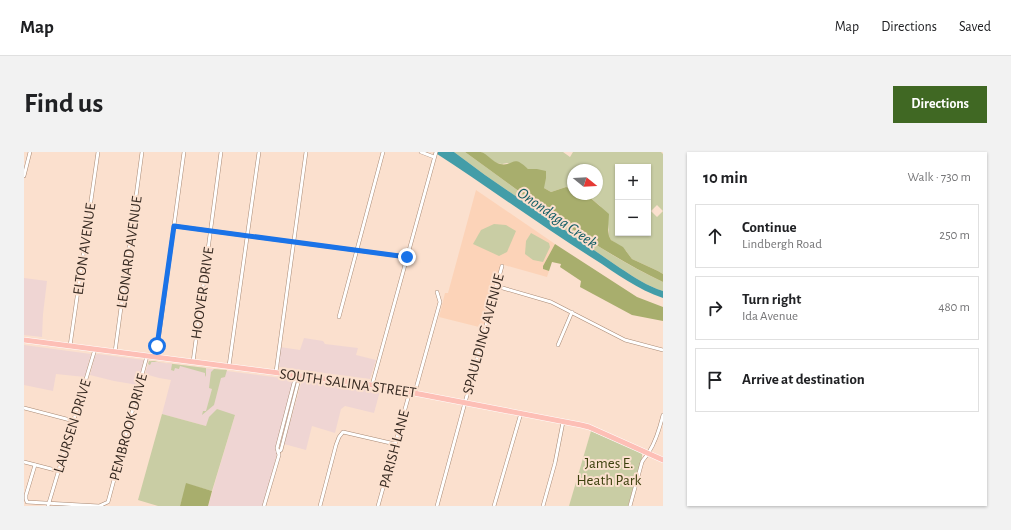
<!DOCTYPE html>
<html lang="en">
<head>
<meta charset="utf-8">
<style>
  :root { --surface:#fff; --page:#f2f2f2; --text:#202124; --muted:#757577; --line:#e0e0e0; --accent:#406823 }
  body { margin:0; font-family:"Alegreya Sans",sans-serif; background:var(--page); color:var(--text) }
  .controls { position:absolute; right:12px; top:12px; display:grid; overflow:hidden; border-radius:0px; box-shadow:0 1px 3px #0004 }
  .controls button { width:36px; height:36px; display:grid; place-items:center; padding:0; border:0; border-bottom:1px solid var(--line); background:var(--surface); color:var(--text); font:20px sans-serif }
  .compass { position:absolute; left:543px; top:12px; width:36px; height:36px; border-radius:50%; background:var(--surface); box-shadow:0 1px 3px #0004; rotate:108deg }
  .stop { position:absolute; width:12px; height:12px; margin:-9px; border:3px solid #1a73e8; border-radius:50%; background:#fff }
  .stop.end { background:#1a73e8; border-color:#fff; box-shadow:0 1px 4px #0008 }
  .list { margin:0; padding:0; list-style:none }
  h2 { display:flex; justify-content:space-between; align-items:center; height:52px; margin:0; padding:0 16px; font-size:17px }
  h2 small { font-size:13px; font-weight:400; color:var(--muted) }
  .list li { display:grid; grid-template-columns:26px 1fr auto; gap:12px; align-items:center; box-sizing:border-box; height:64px; margin:0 8px 8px; padding:0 8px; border:1px solid var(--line); border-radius:0px }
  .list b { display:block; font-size:15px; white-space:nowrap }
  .list p { margin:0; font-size:13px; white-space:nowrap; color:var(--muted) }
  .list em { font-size:13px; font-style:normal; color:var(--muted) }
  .icon { flex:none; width:22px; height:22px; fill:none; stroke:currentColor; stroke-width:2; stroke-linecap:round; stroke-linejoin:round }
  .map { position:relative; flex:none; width:639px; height:354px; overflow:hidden; border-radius:0px }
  header { display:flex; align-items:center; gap:24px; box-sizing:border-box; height:56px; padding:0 20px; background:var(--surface); border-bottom:1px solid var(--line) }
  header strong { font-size:19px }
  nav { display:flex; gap:22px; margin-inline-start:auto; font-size:14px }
  .intro { display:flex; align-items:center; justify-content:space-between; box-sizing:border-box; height:96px; padding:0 24px }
  h1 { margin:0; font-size:28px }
  .button { padding:10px 18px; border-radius:0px; background:var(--accent); color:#fff; font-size:14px; font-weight:700 }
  main { display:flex; gap:24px; padding:0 24px }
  aside { flex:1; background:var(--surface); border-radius:0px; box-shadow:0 1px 3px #0004 }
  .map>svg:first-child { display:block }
  .commercial { fill:#efd5d3 }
  .built { fill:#fcd3b8 }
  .green { fill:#c9cda4; fill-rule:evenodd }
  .forest { fill:#a8ae6d }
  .water { fill:#439da8 }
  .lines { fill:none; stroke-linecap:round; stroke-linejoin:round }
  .minor-casing { stroke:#a88974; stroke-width:4 }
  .primary-casing { stroke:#fff; stroke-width:6 }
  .minor { stroke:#fff; stroke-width:3 }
  .primary { stroke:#fdbfb6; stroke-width:5 }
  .route { stroke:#1a73e8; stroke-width:5 }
  .labels { text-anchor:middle; stroke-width:4; stroke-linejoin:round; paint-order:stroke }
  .street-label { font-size:15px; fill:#372a22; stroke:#fbe0ce }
  .park-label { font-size:15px; fill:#3d400d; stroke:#fbe0ce }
  .water-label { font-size:16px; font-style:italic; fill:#135e66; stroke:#fbe0ce }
</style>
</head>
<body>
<header>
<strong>Map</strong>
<nav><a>Map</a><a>Directions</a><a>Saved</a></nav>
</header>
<div class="intro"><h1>Find us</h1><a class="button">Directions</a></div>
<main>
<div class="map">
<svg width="639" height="354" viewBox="0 0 639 354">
  <rect width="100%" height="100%" fill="#fbe0ce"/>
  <g class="commercial">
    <polygon points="0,126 23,129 19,162 18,185 0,183"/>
    <polygon points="280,186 299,189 301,192 334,196 332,203 352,208 346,227 255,215 256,195 276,198"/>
    <polygon points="0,193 67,202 61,225 32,222 29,239 0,233"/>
    <polygon points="74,202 120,208 114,233 90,229 66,223 71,203"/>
    <polygon points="125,209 273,228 239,354 184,354 211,263 182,274 138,262 147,228 135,226 121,222"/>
    <polygon points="278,228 356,239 350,261 321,254 317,257 311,281 288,274 282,298 260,292"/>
  </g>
  <polygon class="built" points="452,38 531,92 519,114 519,117 525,119 523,125 480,113 463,177 415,165 421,141 424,141"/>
  <g class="green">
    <path d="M 430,0 L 441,0 C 504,45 568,97 639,130 L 639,139 C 623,134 610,125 596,116 L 461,23 Z"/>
    <path d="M 457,0 L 539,0 L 546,5 L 549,0 L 637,0 L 639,2 L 639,59 L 633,53 L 627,59 L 633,65 L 639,59 L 639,122 L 634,119 L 608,107 L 602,99 L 587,88 L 585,84 L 584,72 L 576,54 L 562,42 L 573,42 L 573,18 L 549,18 L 549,37 L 542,35 L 527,40 L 520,36 L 520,32 L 513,17 L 504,17 L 483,11 L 478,12 L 472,11 ZM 594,15 L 624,15 L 624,81 L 594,81 Z"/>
    <polygon points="470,72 482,73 492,79 483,100 475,104 449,92 457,78"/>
    <polygon points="507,81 525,91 526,95 519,110 509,108 501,102 502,89"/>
    <polygon points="125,209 182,216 182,223 181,225 181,221 156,214 155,217 151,216 150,219 147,218 148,212 128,209 126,213 124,212"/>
    <polygon points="190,217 203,218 201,225 197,226 190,253 178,263 179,259 182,259 188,237 185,236 187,220"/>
    <polygon points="193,257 211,263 188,339 163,332 156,354 134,354 114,348 138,262 182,274 185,265"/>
    <polygon points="567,279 618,301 618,306 604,354 545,354"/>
  </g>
  <g class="forest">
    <path d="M 441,0 C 446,0 452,0 457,0 C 464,2 468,10 476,12 C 490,15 488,1 504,17 L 513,17 L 522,19 L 522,26 L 520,36 L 527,40 L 542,35 L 549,37 L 549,42 L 562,42 L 585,62 L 584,78 L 585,84 L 587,88 L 599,95 L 608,107 L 634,119 L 639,122 L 639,130 C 569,97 504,45 441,0 Z"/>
    <polygon points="531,92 613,145 639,155 639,169 608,163 556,135 557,129 536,115 537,112 528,110 525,119 519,117 519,114"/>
    <polygon points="162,331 188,339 184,354 156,354"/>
  </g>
  <path class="water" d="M 410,0 L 430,0 L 461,23 L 596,116 C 610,125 623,134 639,139 L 639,146 C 614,138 592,121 570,107 C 516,73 464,35 410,0 Z"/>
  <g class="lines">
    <g class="minor-casing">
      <g id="minor">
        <polyline points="397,0 410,5"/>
        <polyline points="0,24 6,0"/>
        <polyline points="150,74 383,105"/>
        <polyline points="472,134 527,150 601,188 639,198"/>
        <polyline points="315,165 359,0"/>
        <polyline points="534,193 548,160"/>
        <polyline points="46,194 74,0"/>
        <polyline points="91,200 118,0"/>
        <polyline points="132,205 160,0"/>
        <polyline points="169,210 197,0"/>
        <polyline points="205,214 235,0"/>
        <polyline points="252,220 282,0"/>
        <polyline points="348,233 412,0"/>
        <polyline points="391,240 416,150 413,140"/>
        <polyline points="0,256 50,269"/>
        <polyline points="254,300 257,298 276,223"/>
        <polyline points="0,310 35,319"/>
        <polyline points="11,313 2,343 2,347 3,350 75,354 84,350 123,204"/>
        <polyline points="24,354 71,197"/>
        <polyline points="240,354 255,303 253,296 272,223"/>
        <polyline points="296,354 312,293 315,285 319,280 371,292"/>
        <polyline points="354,354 386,239"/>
        <polyline points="413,354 478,114"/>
        <polyline points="470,354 497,261"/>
        <polyline points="519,354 531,311 539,270"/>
        <path d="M 606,354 L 618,310 C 620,306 623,304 625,300 C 632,289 636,275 639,263"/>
      </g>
    </g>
    <g class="primary-casing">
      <polyline id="primary" points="0,188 348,233 557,273 565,275 639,308"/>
    </g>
    <use href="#minor" class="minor"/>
    <use href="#primary" class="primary"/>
  </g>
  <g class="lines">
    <polyline class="route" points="133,194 150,74 383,105"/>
  </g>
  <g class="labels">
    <g class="street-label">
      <text transform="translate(60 97) rotate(-82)" y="5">ELTON AVENUE</text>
      <text transform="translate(105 100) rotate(-82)" y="5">LEONARD AVENUE</text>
      <text transform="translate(178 141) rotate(-82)" y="5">HOOVER DRIVE</text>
      <text transform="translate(459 182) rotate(-75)" y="5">SPAULDING AVENUE</text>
      <text transform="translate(324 231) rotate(8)" y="5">SOUTH SALINA STREET</text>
      <text transform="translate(48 274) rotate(-73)" y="5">LAURSEN DRIVE</text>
      <text transform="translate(104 275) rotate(-75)" y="5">PEMBROOK DRIVE</text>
      <text transform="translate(370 297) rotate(-75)" y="5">PARISH LANE</text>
    </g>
    <g class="park-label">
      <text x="585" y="316">James E.<tspan x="585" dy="17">Heath Park</tspan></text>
    </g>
    <g class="water-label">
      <text transform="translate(534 65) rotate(35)" y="6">Onondaga Creek</text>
    </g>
  </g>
</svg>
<div class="controls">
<button>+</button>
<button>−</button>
</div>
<svg class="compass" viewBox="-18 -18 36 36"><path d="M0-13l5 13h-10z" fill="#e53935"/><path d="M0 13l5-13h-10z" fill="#757577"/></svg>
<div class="stop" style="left:133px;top:194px"></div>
<div class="stop end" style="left:383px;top:105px"></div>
</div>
<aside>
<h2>10 min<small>Walk · 730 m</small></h2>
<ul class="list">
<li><svg class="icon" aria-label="ahead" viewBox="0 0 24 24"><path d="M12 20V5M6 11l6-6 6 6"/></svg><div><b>Continue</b><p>Lindbergh Road</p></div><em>250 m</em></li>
<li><svg class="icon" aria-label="right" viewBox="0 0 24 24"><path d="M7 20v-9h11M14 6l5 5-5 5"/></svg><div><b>Turn right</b><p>Ida Avenue</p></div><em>480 m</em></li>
<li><svg class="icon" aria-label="arrive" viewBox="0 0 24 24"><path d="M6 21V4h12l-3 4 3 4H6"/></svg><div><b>Arrive at destination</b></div></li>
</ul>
</aside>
</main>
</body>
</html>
